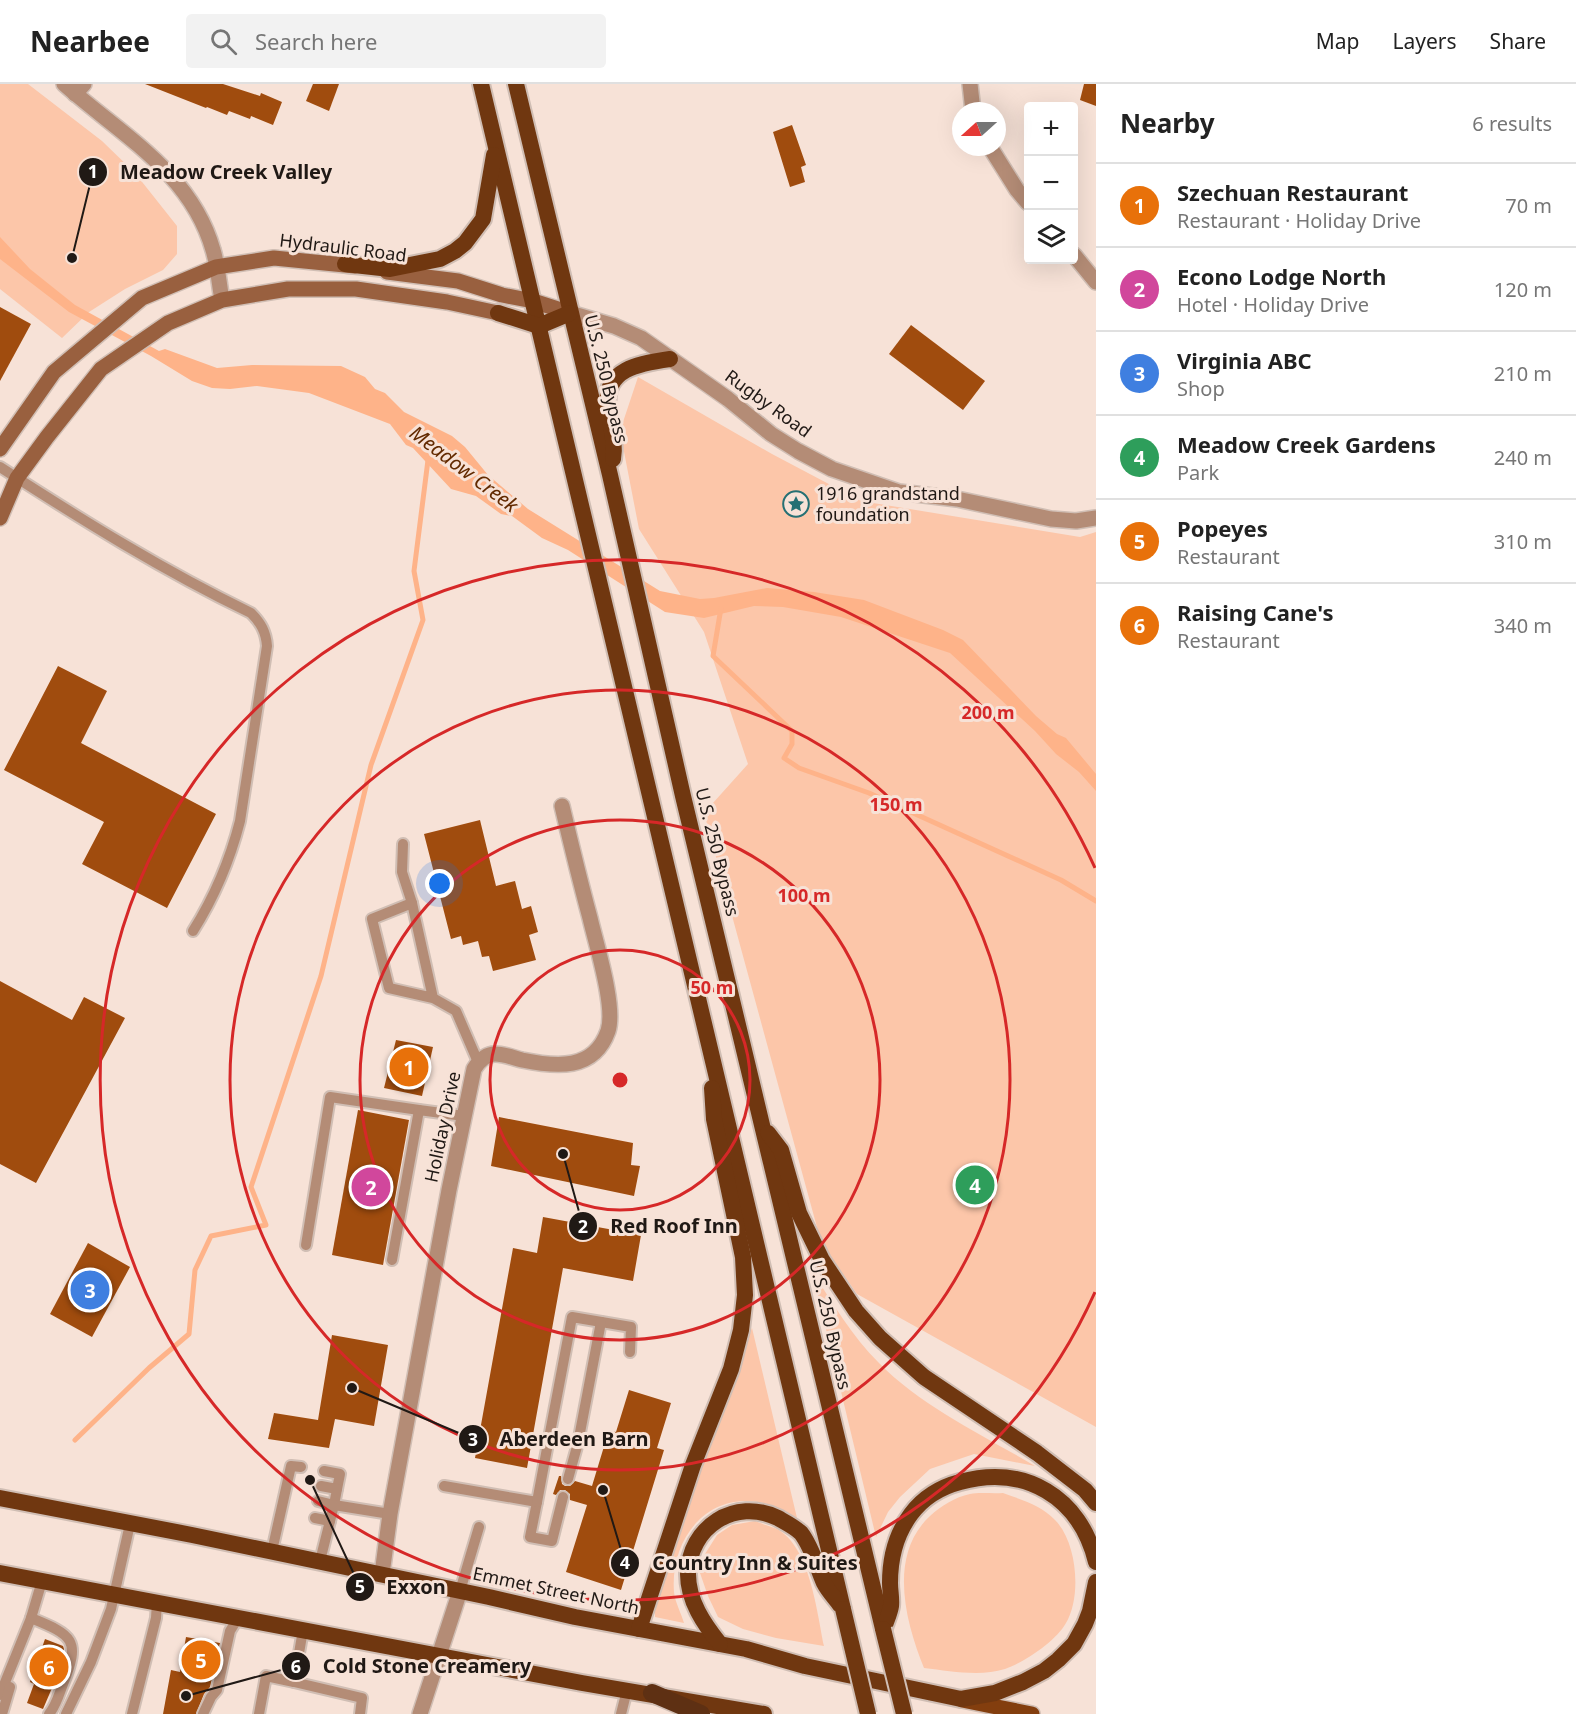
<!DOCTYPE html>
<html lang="en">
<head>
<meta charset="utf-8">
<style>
  :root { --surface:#fff; --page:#f2f2f2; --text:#222; --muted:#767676; --line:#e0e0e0; --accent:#257074 }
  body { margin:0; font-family:"Noto Sans",sans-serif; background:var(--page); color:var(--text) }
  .controls { position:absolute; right:18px; top:18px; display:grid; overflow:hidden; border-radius:6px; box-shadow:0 6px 24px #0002 }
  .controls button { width:54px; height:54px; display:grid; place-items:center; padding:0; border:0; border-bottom:2px solid var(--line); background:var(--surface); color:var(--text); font:30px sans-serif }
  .compass { position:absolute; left:952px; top:18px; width:54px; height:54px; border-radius:50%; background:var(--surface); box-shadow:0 6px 24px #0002; rotate:249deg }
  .you { position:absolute; left:440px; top:800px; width:21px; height:21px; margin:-15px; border:4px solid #fff; border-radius:50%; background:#1a73e8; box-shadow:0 0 0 9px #1a73e833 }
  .badge { display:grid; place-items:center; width:39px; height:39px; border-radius:50%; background:var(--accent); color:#fff; font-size:20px; font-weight:700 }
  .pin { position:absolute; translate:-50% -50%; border:3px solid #fff; box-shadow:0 2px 6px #0006 }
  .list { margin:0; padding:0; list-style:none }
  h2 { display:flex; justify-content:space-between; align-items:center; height:78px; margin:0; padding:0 24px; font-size:26px }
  h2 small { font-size:20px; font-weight:400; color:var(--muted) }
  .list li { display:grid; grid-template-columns:39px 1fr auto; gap:18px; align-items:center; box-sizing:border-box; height:84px; padding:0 24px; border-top:2px solid var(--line) }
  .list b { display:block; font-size:22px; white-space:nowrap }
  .list p { margin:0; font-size:20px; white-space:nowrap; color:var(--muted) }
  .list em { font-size:20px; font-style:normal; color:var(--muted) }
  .icon { flex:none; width:33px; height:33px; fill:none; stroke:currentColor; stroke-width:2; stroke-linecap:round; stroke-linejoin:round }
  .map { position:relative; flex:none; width:1096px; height:1630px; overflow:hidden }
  header { display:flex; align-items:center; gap:36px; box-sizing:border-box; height:84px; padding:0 30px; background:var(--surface); border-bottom:2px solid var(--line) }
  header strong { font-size:28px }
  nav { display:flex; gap:33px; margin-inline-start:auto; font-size:21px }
  .search { width:420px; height:54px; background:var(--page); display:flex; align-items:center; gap:15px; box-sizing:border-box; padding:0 21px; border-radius:6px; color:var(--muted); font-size:22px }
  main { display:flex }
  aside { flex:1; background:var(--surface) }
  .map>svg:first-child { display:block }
  .green { fill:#fcc6a9 }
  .water { fill:#feb389 }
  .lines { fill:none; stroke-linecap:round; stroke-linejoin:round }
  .stream { stroke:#feb389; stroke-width:5 }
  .building { fill:#a04c0e }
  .service-casing { stroke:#d0beb4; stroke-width:14 }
  .minor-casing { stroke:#d0beb4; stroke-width:18 }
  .tertiary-casing { stroke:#d0beb4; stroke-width:18 }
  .secondary-casing { stroke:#d0beb4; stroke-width:18 }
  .primary-casing { stroke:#d0beb4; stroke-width:18 }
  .trunk-casing { stroke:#d0beb4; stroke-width:20 }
  .motorway-casing { stroke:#d0beb4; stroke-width:21 }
  .service { stroke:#b48c76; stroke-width:10 }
  .minor { stroke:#b48c76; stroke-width:15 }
  .tertiary { stroke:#b48c76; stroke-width:15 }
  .secondary { stroke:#99603f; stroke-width:15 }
  .primary { stroke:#833e0e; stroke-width:15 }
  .trunk { stroke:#703710; stroke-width:16 }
  .motorway { stroke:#5e3013; stroke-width:18 }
  .trunk-bridge-casing { stroke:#d0beb4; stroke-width:20; stroke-linecap:butt }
  .trunk-bridge { stroke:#703710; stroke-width:16 }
  .ring { fill:none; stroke:#d62828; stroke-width:3 }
  .labels { text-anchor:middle; stroke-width:6; stroke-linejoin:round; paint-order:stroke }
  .street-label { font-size:18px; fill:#201915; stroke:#f7e2d7 }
  .poi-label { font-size:18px; fill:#201915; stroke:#f7e2d7; text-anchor:start }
  .water-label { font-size:20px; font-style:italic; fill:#632a00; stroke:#f7e2d7 }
  .centre { fill:#d62828; stroke:#f7e2d7; stroke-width:3 }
  .ring-label { font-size:18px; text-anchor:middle; font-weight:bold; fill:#d62828; stroke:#f7e2d7; stroke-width:6; stroke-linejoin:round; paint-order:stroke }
  .leader { fill:none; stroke:#201915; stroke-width:2 }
  .callout-dot { fill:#201915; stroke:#f7e2d7; stroke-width:2 }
  .mark-label { font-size:18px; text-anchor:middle; font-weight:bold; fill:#fff }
  .callout-label { font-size:20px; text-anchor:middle; font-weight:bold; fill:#201915; stroke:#f7e2d7; stroke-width:6; stroke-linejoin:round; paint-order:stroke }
</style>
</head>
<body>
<header>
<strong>Nearbee</strong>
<div class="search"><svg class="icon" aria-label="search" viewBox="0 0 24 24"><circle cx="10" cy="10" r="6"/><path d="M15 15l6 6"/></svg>Search here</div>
<nav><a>Map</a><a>Layers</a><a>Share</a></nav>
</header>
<main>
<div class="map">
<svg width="1096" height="1630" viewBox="0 0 1096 1630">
  <rect width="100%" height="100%" fill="#f7e2d7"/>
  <g class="green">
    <polygon points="0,0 28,0 102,57 135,89 177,142 177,170 163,186 125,205 89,228 62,254 0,205"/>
    <polygon points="638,293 772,370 861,417 1080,453 1096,448 1096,1343 857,1210 821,1158 704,729 748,680 704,548 639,445 620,347"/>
    <path d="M 812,1187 C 833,1220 852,1252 879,1279 C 922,1323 983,1351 1035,1382 L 974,1370 L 930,1385 L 900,1413 L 888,1428 L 876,1453 Z"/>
    <path d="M 752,1244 L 797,1434 C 785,1428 773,1420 759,1418 C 704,1409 670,1458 674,1508 C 675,1518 681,1529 684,1539 L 655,1533 L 655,1525 L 705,1371 Z"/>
    <path d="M 1003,1409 C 1022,1416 1041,1421 1055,1436 C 1077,1458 1082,1512 1066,1539 C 1056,1557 1025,1578 1005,1585 C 980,1593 950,1587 924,1584 C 905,1537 888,1471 930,1432 C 941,1422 955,1413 970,1410 C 980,1408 992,1410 1003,1409 Z"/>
    <path d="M 755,1437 C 762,1440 770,1442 777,1445 C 810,1463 817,1528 824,1562 L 776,1554 L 743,1545 L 718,1533 L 708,1512 L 700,1489 L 705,1470 L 717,1451 L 732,1441 Z"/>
  </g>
  <polygon class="water" points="0,153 30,185 75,221 159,267 165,265 217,284 252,281 341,282 365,293 375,305 385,309 404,328 452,352 465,363 488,391 528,425 660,507 700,515 714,514 767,504 814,508 864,516 943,546 963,556 1036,632 1057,650 1066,654 1096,690 1096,707 1079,688 1056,670 1035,647 950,569 841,533 783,523 754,522 704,534 665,528 568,466 542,454 512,432 501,430 476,412 451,405 413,364 406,361 390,340 309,309 257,302 230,305 212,304 192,297 151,272 69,228 0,175"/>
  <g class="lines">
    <g class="stream">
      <polyline points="721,524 713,572 792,647 792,660 784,674 799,684 869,709 1061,796 1096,817"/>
      <polyline points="75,1356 149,1284 189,1250 195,1186 211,1152 266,1141 251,1103 321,892 371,681 423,536 414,487 428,376"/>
    </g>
  </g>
  <g class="building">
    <polygon points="145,0 223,0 260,12 261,9 282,18 273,41 251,32 250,35 229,27 227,31 207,23 206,24"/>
    <polygon points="313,0 339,0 329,27 306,17"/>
    <polygon points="1084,0 1096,0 1096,22 1080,16"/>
    <polygon points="792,41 806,81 801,83 805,98 790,103 773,48"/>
    <polygon points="0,223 31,240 0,297"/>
    <polygon points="911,241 985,297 963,326 889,270"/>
    <polygon points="58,582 107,607 81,659 216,730 167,824 82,780 104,738 4,686"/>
    <polygon points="480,736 496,802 515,797 522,825 531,822 538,848 529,851 536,876 493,887 489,872 482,873 478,857 463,861 461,852 451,855 424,750"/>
    <polygon points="0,897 72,936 84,913 125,934 36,1099 0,1080"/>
    <polygon points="396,956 433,963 422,1012 384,1004"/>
    <polygon points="358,1026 409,1036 383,1181 332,1171"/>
    <polygon points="499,1033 633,1059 631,1081 640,1082 634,1112 491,1082"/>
    <polygon points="543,1133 641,1151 633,1197 563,1184 527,1384 475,1374 513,1164 537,1169"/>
    <polygon points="88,1159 130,1183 92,1253 50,1230"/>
    <polygon points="332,1251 388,1261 374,1342 335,1335 329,1364 268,1355 274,1329 318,1336"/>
    <polygon points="629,1306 671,1319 657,1364 664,1366 621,1506 566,1488 587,1421 570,1416 570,1410 565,1406 560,1406 556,1411 553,1410 559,1392 561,1392 562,1400 565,1402 570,1402 575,1397 592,1402 609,1346 616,1348"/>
    <polygon points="186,1553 220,1559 210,1603 204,1610 196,1630 163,1630 171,1586 180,1588"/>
    <polygon points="45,1555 63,1562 64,1565 61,1583 43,1625 27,1619 34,1600 30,1598"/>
  </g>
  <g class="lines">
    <g class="service-casing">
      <g id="service">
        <path d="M 0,383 C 82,436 164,487 251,529 C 261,539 266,548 267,562 L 240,737 C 230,776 215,812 193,847"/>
        <polyline points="403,760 402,788 412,819"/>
        <polyline points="433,914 389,904 372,835 412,819 433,914 456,927 478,978"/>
        <polyline points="306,1161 330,1013 419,1026"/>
        <polyline points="392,1176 419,1026 464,1032"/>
        <polyline points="549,1354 572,1233 631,1243 630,1268"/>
        <polyline points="578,1359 601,1238"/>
        <polyline points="324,1387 340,1390 337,1405"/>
        <polyline points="444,1402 537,1418 530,1453 552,1457 563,1413"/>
        <polyline points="318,1417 334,1421 337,1405 321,1402"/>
        <polyline points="537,1418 549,1354 578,1359 568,1395"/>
        <polyline points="315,1434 330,1437"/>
        <polyline points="272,1467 291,1382 301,1383"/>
        <polyline points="320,1477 334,1421 390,1430"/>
        <polyline points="460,1507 479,1443"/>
        <path d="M 31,1534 C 73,1551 81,1556 63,1600 C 59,1610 56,1622 49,1630"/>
        <polyline points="303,1546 294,1598 362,1614 360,1630"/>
        <polyline points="0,1611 31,1534 42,1497"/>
        <polyline points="2,1630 10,1603"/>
        <polyline points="66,1630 91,1578 111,1525 130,1440"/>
        <polyline points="132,1630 156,1534 157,1518"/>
        <polyline points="203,1630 211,1613 217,1606 230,1547 238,1534"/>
        <polyline points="259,1630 266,1592 294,1598"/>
        <polyline points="621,1630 627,1606"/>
      </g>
    </g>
    <g class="minor-casing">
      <g id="minor">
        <polyline points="75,10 84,0"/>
        <path d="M 382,1490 L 390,1430 L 449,1106 L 474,985 C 479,977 485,970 495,970 C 504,970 514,974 522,976 C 556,983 594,987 608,947 C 616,923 596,860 590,834 C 580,797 571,760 562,722"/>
        <polyline points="420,1630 460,1507"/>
      </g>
    </g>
    <g class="tertiary-casing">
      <g id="tertiary">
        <path d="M 64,0 C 120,50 191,88 213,166 C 218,182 219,200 222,216"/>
        <polyline points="970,0 973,27"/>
        <polyline points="990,63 1017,106 1028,119"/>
        <polyline points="1074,171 1096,198"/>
        <polyline points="570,229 614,242 641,254 728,315 771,350 798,367 832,385 899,408 957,415 1051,435 1076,437 1096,434"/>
      </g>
    </g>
    <g class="secondary-casing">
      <g id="secondary">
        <polyline points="387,188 458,197 502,211 533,217 570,229"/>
        <polyline points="0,365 54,288 142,214 216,183 274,174 355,182"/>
        <polyline points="0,434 17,394 47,353 101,285 168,239 222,216 288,205 356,205 447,218 498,229"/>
      </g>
    </g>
    <g class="primary-casing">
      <polyline id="primary" points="962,1616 1032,1630"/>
    </g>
    <g class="trunk-casing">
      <g id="trunk">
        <polyline points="481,0 843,1525"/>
        <polyline points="516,0 610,391 683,712 883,1545"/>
        <polyline points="345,180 390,185 440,175 455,167 465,159 483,135 494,71"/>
        <polyline points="498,229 539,242 570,229"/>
        <path d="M 613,375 C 616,357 610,341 608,323 C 603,285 640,279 670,275"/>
        <polyline points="768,1049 781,1066 799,1129 822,1176 856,1227 880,1254 924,1293 1037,1369 1085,1406 1096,1419"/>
        <polyline points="0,1414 192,1451 489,1513 575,1533 746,1565 805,1582 961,1615 995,1609 1023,1598 1044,1587 1058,1576 1074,1560 1085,1540 1090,1527 1096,1498"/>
        <polyline points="0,1489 582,1599 764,1630"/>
        <path d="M 884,1544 C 886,1537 890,1529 891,1522 C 892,1515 890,1507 890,1499 C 890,1475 896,1450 911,1430 C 923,1414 941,1403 960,1398 C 1025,1380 1080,1413 1096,1478"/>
        <polyline points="639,1545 693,1381 731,1285 741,1246 745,1211 743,1173 714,1035 712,1004"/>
        <path d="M 720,1560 C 704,1540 688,1517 688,1490 C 689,1443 735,1413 778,1434 C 785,1438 795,1443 801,1449 C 812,1463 817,1483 824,1499 C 828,1507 835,1514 840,1521"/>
      </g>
    </g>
    <g class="motorway-casing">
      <polyline id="motorway" points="652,1609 701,1630"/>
    </g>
    <use href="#service" class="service"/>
    <use href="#minor" class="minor"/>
    <use href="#tertiary" class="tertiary"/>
    <use href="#secondary" class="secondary"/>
    <use href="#primary" class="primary"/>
    <use href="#trunk" class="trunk"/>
    <use href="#motorway" class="motorway"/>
    <g class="trunk-bridge-casing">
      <g id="trunk-bridge">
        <polyline points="843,1525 868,1630"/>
        <polyline points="883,1545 904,1630"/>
      </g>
    </g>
    <use href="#trunk-bridge" class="trunk-bridge"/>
  </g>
  <g class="ring">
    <circle cx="620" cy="996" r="130"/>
    <circle cx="620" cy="996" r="260"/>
    <circle cx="620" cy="996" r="390"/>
    <path d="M1095 1208A520 520 0 1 1 1095 784"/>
  </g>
  <defs>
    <g id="sight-ring" transform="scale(1.35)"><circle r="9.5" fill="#f7e2d7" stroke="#257074" stroke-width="1.5"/><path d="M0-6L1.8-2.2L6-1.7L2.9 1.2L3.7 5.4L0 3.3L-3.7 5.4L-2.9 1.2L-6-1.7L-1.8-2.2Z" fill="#257074"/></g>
  </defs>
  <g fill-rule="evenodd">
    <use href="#sight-ring" x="796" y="420"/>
  </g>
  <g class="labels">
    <g class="street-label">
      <text transform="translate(343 164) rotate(7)" y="6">Hydraulic Road</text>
      <text transform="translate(606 295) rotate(76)" y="6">U.S. 250 Bypass</text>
      <text transform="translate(768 320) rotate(36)" y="6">Rugby Road</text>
      <text transform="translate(717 768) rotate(76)" y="6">U.S. 250 Bypass</text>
      <text transform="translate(443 1043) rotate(-78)" y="6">Holiday Drive</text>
      <text transform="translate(830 1241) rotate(77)" y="6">U.S. 250 Bypass</text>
      <text transform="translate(556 1507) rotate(12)" y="6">Emmet Street North</text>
    </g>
    <g class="poi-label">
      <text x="816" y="416">1916 grandstand<tspan x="816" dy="21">foundation</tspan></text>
    </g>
    <g class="water-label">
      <text transform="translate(464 385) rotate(37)" y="7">Meadow Creek</text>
    </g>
  </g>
  <circle cx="620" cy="996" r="9" class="centre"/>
  <g class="ring-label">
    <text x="988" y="635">200 m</text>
    <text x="896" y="727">150 m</text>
    <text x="804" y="818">100 m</text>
    <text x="712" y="910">50 m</text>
  </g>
  <path class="leader" d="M72 174L93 88M563 1070L583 1142M352 1304L473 1355M603 1406L625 1479M310 1396L360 1503M186 1612L296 1582"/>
  <g class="callout-dot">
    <circle cx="72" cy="174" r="6"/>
    <circle cx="563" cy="1070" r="6"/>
    <circle cx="352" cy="1304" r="6"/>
    <circle cx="603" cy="1406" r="6"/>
    <circle cx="310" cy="1396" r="6"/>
    <circle cx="186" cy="1612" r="6"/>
    <circle cx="93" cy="88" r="15"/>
    <circle cx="583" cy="1142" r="15"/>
    <circle cx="473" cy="1355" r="15"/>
    <circle cx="625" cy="1479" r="15"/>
    <circle cx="360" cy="1503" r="15"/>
    <circle cx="296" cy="1582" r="15"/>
  </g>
  <g class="mark-label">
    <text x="93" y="94">1</text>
    <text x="583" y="1149">2</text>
    <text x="473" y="1362">3</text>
    <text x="625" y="1485">4</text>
    <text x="360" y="1509">5</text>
    <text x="296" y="1589">6</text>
  </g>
  <g class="callout-label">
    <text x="226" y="95">Meadow Creek Valley</text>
    <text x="674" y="1149">Red Roof Inn</text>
    <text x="574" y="1362">Aberdeen Barn</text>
    <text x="755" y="1486">Country Inn &amp; Suites</text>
    <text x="416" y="1510">Exxon</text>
    <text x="427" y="1589">Cold Stone Creamery</text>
  </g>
</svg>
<div class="controls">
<button>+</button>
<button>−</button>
<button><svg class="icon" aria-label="layers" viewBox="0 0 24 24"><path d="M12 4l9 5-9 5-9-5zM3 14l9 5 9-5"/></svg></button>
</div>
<svg class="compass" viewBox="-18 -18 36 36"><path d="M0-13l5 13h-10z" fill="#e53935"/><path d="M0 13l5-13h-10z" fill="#767676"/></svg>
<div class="you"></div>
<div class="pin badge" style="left:409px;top:983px;background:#e8710a">1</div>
<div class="pin badge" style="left:371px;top:1103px;background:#d1479c">2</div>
<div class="pin badge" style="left:90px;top:1206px;background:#3f7fe0">3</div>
<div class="pin badge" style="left:975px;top:1101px;background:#2e9e5b">4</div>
<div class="pin badge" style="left:201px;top:1576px;background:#e8710a">5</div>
<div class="pin badge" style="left:49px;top:1583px;background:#e8710a">6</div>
</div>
<aside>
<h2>Nearby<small>6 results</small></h2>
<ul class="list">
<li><span class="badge" style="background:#e8710a">1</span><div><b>Szechuan Restaurant</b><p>Restaurant · Holiday Drive</p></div><em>70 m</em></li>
<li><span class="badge" style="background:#d1479c">2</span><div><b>Econo Lodge North</b><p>Hotel · Holiday Drive</p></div><em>120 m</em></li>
<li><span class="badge" style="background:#3f7fe0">3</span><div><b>Virginia ABC</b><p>Shop</p></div><em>210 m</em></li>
<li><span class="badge" style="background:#2e9e5b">4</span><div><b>Meadow Creek Gardens</b><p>Park</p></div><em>240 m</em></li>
<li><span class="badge" style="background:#e8710a">5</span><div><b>Popeyes</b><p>Restaurant</p></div><em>310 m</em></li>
<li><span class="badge" style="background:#e8710a">6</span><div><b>Raising Cane's</b><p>Restaurant</p></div><em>340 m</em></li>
</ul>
</aside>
</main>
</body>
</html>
